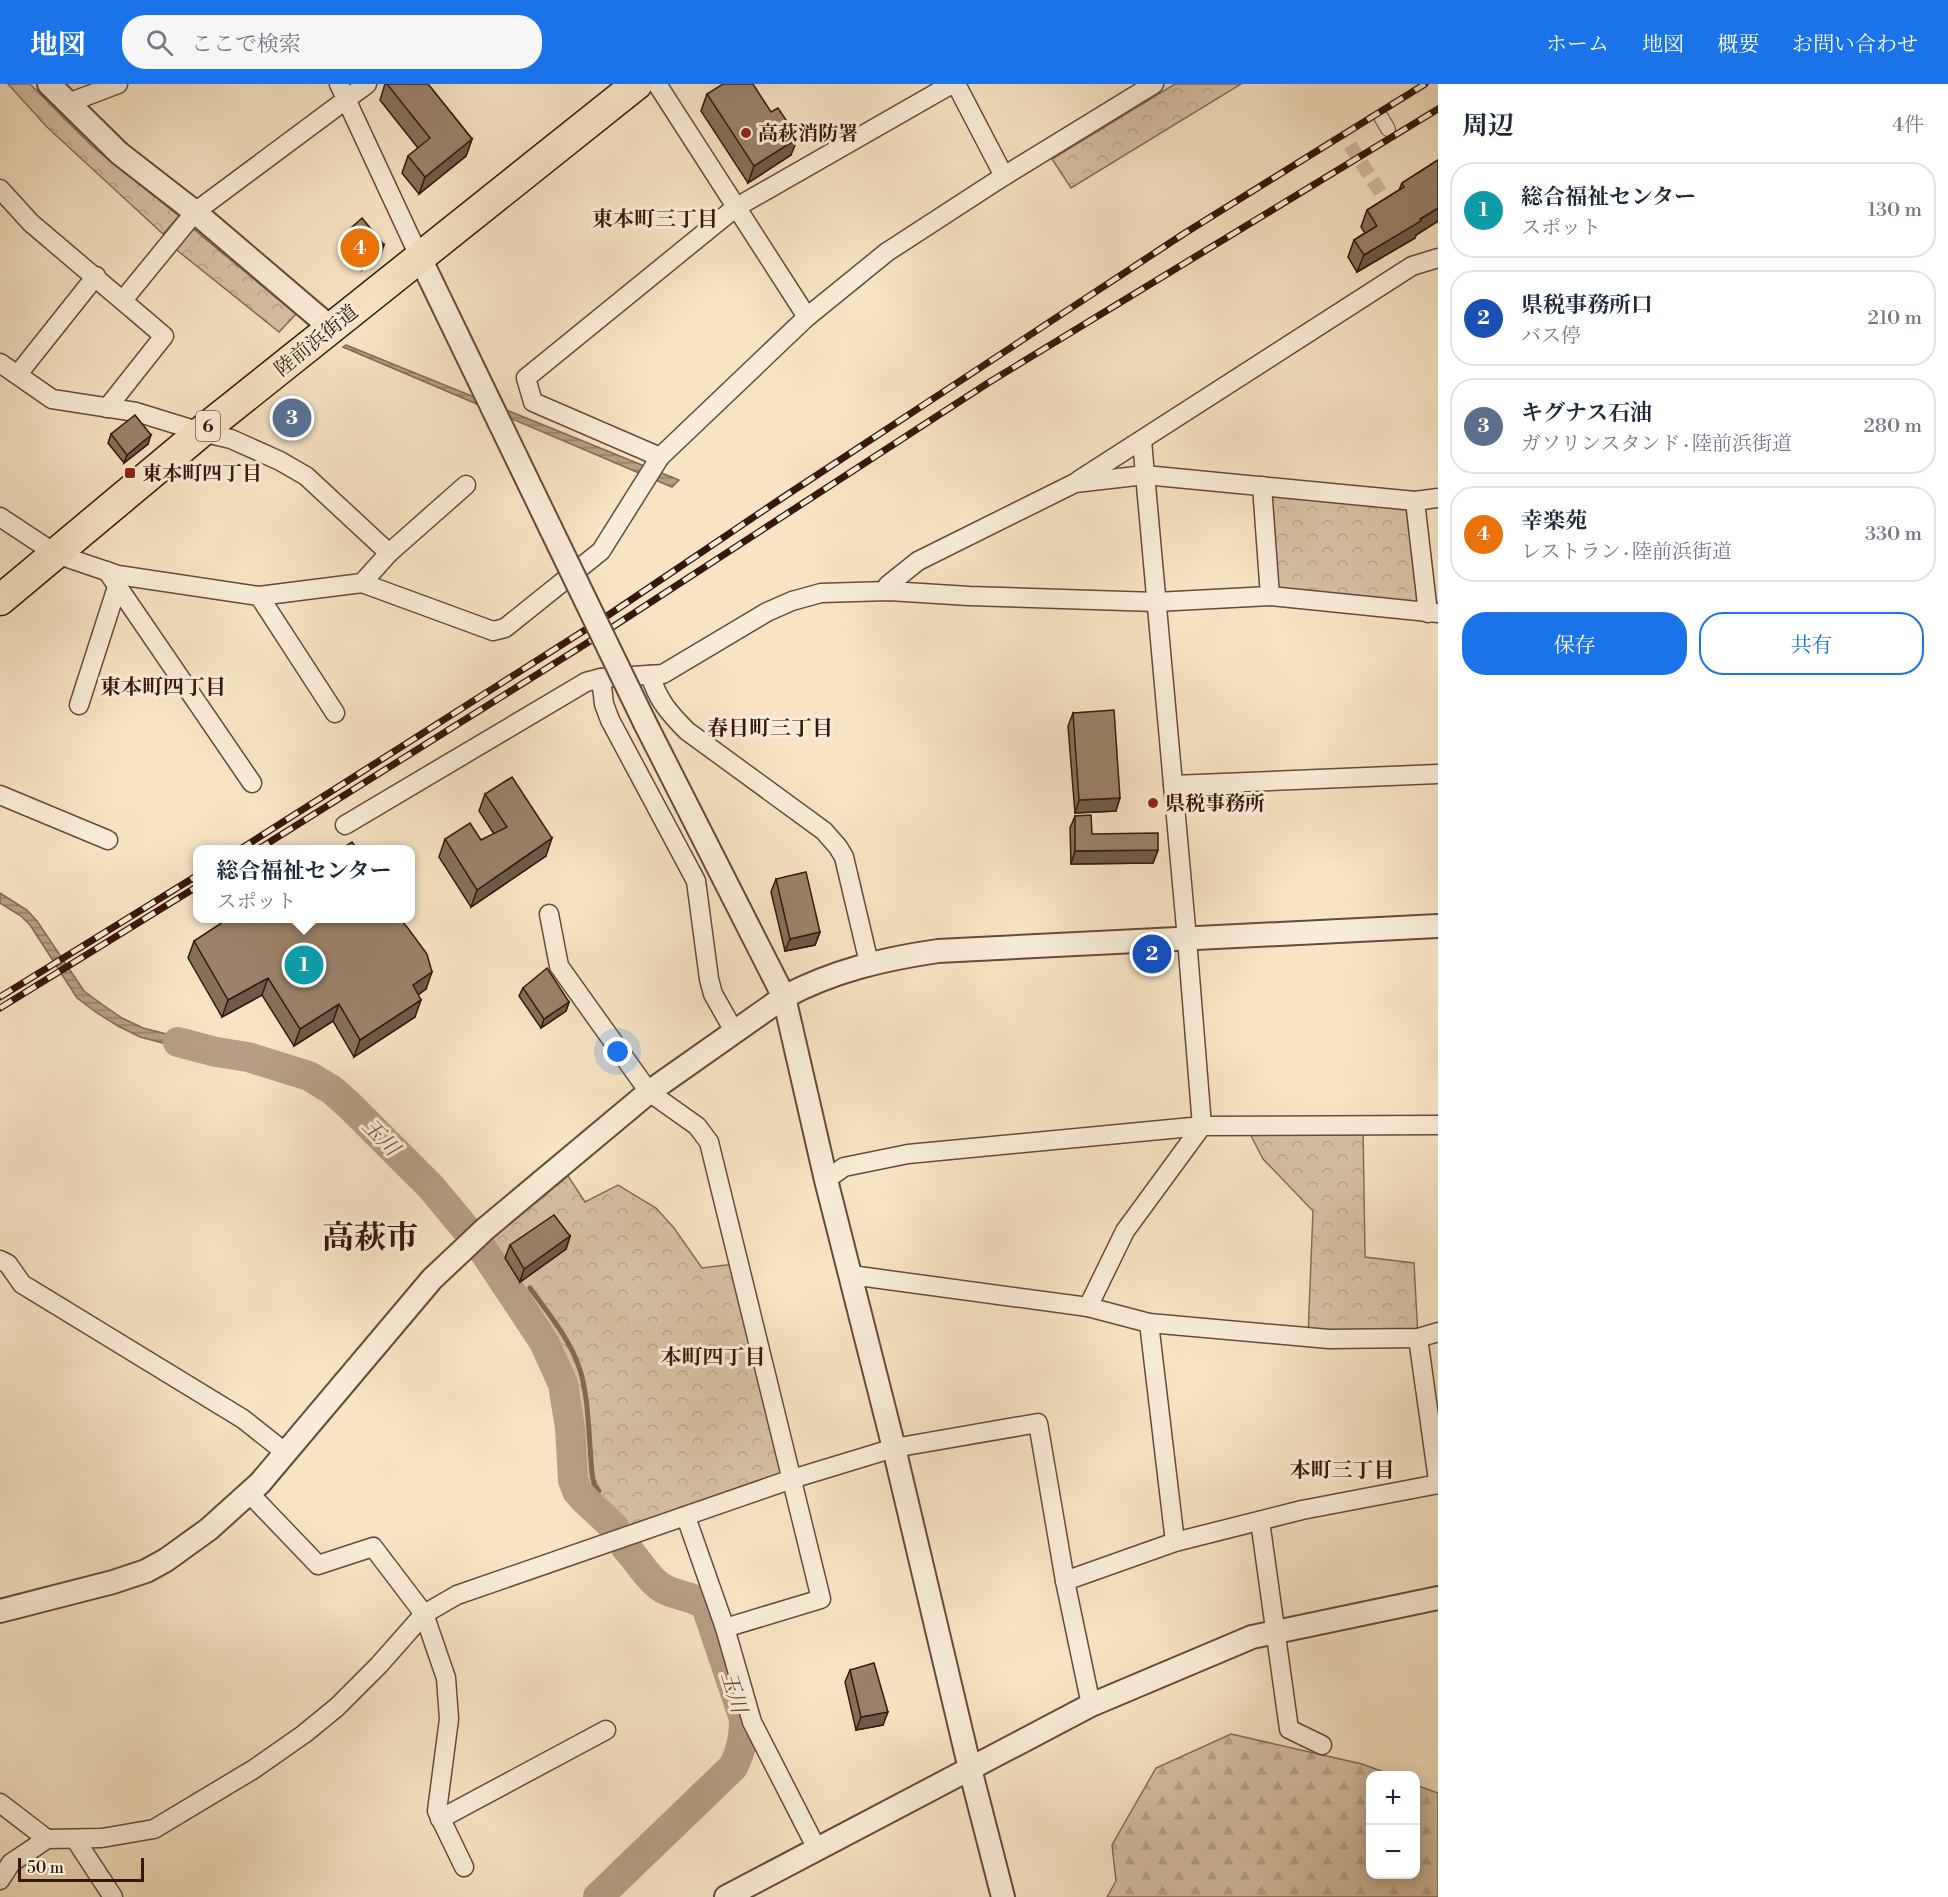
<!DOCTYPE html>
<html lang="ja">
<head>
<meta charset="utf-8">
<style>
  :root { --surface:#fff; --page:#f6f6f7; --text:#1f2937; --muted:#747a83; --line:#e0e1e3; --accent:#1a73e8 }
  body { margin:0; font-family:"Libre Bodoni","Noto Serif JP",serif; background:var(--page); color:var(--text) }
  .controls { position:absolute; right:18px; bottom:18px; display:grid; overflow:hidden; border-radius:12px; box-shadow:0 3px 15px #0003 }
  .controls button { width:54px; height:54px; display:grid; place-items:center; padding:0; border:0; border-bottom:2px solid var(--line); background:var(--surface); color:var(--text); font:30px sans-serif }
  .scale { position:absolute; left:18px; bottom:15px; width:126px; box-sizing:border-box; padding-left:6px; border:3px solid #37170b; border-top:0; font-size:16px; line-height:21px; white-space:nowrap; color:#37170b; -webkit-text-stroke:4px #f9edd9; paint-order:stroke }
  .you { position:absolute; left:618px; top:968px; width:21px; height:21px; margin:-15px; border:4px solid #fff; border-radius:50%; background:#1a73e8; box-shadow:0 0 0 9px #1a73e833 }
  .badge { display:grid; place-items:center; width:39px; height:39px; border-radius:50%; background:var(--accent); color:#fff; font-size:20px; font-weight:700 }
  .pin { position:absolute; translate:-50% -50%; border:3px solid #fff; box-shadow:0 2px 6px #0006 }
  .popup { position:absolute; left:193px; top:761px; width:222px; height:78px; box-sizing:border-box; display:grid; place-content:center; border-radius:12px; background:var(--surface); filter:drop-shadow(0 2px 4px #0005); font-size:20px; white-space:nowrap; color:var(--muted) }
  .popup b { font-size:22px; color:var(--text) }
  .popup::after { content:''; position:absolute; left:50%; top:100%; margin-left:-12px; border:12px solid transparent; border-top-color:var(--surface) }
  .list { margin:0; padding:0; list-style:none }
  h2 { display:flex; justify-content:space-between; align-items:center; height:78px; margin:0; padding:0 24px; font-size:26px }
  h2 small { font-size:20px; font-weight:400; color:var(--muted) }
  .list li { display:grid; grid-template-columns:39px 1fr auto; gap:18px; align-items:center; box-sizing:border-box; height:96px; margin:0 12px 12px; padding:0 12px; border:2px solid var(--line); border-radius:24px }
  .list b { display:block; font-size:22px; white-space:nowrap }
  .list p { margin:0; font-size:20px; white-space:nowrap; color:var(--muted) }
  .list em { font-size:20px; font-style:normal; color:var(--muted) }
  .actions { display:flex; gap:12px; padding:18px 24px }
  .actions a { flex:1; padding:14px 0; border:2px solid var(--accent); border-radius:24px; text-align:center; font-size:21px; color:var(--accent) }
  .actions .main { background:var(--accent); color:#fff }
  .icon { flex:none; width:33px; height:33px; fill:none; stroke:currentColor; stroke-width:2; stroke-linecap:round; stroke-linejoin:round }
  .map { position:relative; flex:none; width:1438px; height:1813px; overflow:hidden }
  header { display:flex; align-items:center; gap:36px; box-sizing:border-box; height:84px; padding:0 30px; background:var(--accent); color:#fff }
  header strong { font-size:28px }
  nav { display:flex; gap:33px; margin-inline-start:auto; font-size:21px }
  .search { width:420px; height:54px; background:var(--page); display:flex; align-items:center; gap:15px; box-sizing:border-box; padding:0 21px; border-radius:24px; color:var(--muted); font-size:22px }
  main { display:flex }
  aside { flex:1; background:var(--surface) }
  .map>svg:first-child { display:block }
  .forest { fill:url(#forest-firs); stroke:#866c58; stroke-width:1.5 }
  .park { fill:url(#park-crowns); stroke:#866c58; stroke-width:1.5 }
  .water { fill:url(#water-rules); stroke:#836854; stroke-width:1.5 }
  .lines { fill:none; stroke-linecap:round; stroke-linejoin:round }
  .stream { stroke:#836854; stroke-width:5 }
  .river { stroke:#b59e85; stroke-width:30 }
  .pedestrian-tunnel { stroke:#d0bb9f; stroke-width:14; stroke-dasharray:14 7; stroke-linecap:butt }
  .pedestrian-casing { stroke:#674a39; stroke-width:16 }
  .minor-casing { stroke:#674a39; stroke-width:21 }
  .tertiary-casing { stroke:#674a39; stroke-width:26 }
  .trunk-casing { stroke:#37170b; stroke-width:33 }
  .pedestrian { stroke:#f9edd9; stroke-width:14 }
  .minor { stroke:#f9edd9; stroke-width:18 }
  .tertiary { stroke:#f9edd9; stroke-width:22 }
  .trunk { stroke:#f6e4c4; stroke-width:30 }
  .rail-casing { stroke:#37170b; stroke-width:7 }
  .rail { stroke:#f9edd9; stroke-width:4.5; stroke-dasharray:14; stroke-linecap:butt }
  .tertiary-bridge-casing { stroke:#674a39; stroke-width:26; stroke-linecap:butt }
  .tertiary-bridge { stroke:#f9edd9; stroke-width:22 }
  .wall { fill:#84705c; stroke:#37170b; stroke-width:1.5 }
  .shaded-wall { fill:#6c5b4b; stroke:#37170b; stroke-width:1.5 }
  .building { fill:#9a826b; stroke:#37170b; stroke-width:1.5 }
  .poi-dot { fill:#8f2418; stroke:#f9edd9; stroke-width:2 }
  .labels { text-anchor:middle; stroke-width:6; stroke-linejoin:round; paint-order:stroke }
  .shield { fill:#f9edd9; stroke:#715749; stroke-width:1.5 }
  .shield-label { font-size:18px; font-weight:bold; fill:#37170b }
  .poi-label { font-size:20px; font-weight:bold; fill:#37170b; stroke:#f9edd9; text-anchor:start }
  .street-label { font-size:20px; fill:#37170b; stroke:#f9edd9 }
  .neighbourhood-label { font-size:21px; font-weight:bold; fill:#37170b; stroke:#f9edd9 }
  .water-label { font-size:21px; font-style:italic; fill:#694d3c; stroke:#f9edd9 }
  .town-label { font-size:32px; font-weight:bold; fill:#37170b; stroke:#f9edd9 }
</style>
</head>
<body>
<header>
<strong>地図</strong>
<div class="search"><svg class="icon" aria-label="search" viewBox="0 0 24 24"><circle cx="10" cy="10" r="6"/><path d="M15 15l6 6"/></svg>ここで検索</div>
<nav><a>ホーム</a><a>地図</a><a>概要</a><a>お問い合わせ</a></nav>
</header>
<main>
<div class="map">
<svg width="1438" height="1813" viewBox="0 0 1438 1813">
  <defs>
    <pattern id="forest-firs" width="22" height="20" patternUnits="userSpaceOnUse" patternTransform="scale(1.5)"><rect width="22" height="20" fill="#d6c1a5"/><path d="M5 1l3.5 6h-7zM16 11l3.5 6h-7z" fill="#b8a58d"/></pattern>
    <pattern id="park-crowns" width="20" height="18" patternUnits="userSpaceOnUse" patternTransform="scale(1.5)"><rect width="20" height="18" fill="#d6c1a5"/><path d="M2 6a3 3 0 1 1 6 0M12 15a3 3 0 1 1 6 0" fill="none" stroke="#b8a58d"/></pattern>
    <pattern id="water-rules" width="6" height="5" patternUnits="userSpaceOnUse" patternTransform="scale(1.5)"><rect width="6" height="5" fill="#b59e85"/><path d="M0 2.5h6" fill="none" stroke="#94806b"/></pattern>
  </defs>
  <rect width="100%" height="100%" fill="#f6e4c4"/>
  <filter id="stains"><feTurbulence type="fractalNoise" baseFrequency=".00333" numOctaves="4"/><feColorMatrix values="0 0 0 0 .2 0 0 0 0 .09 0 0 0 0 .02 0 0 0 .5 -.17"/></filter>
  <radialGradient id="worn" r=".72"><stop offset=".6" stop-color="#630" stop-opacity="0"/><stop offset="1" stop-color="#630" stop-opacity=".3"/></radialGradient>
  <polygon class="forest" points="1231,1650 1362,1680 1392,1691 1370,1692 1370,1790 1416,1790 1416,1701 1438,1709 1438,1813 1107,1813 1116,1797 1112,1761 1156,1684"/>
  <g class="park">
    <polygon points="8,0 30,0 93,63 179,132 163,150 47,43"/>
    <polygon points="1175,0 1241,0 1071,104 1052,75"/>
    <polygon points="191,143 296,230 279,248 173,163"/>
    <polygon points="1262,402 1415,417 1428,529 1270,512"/>
    <polygon points="1363,1041 1365,1173 1414,1179 1418,1254 1308,1253 1313,1127 1263,1075 1246,1042"/>
    <path d="M 568,1092 L 585,1118 L 618,1101 L 656,1124 L 674,1144 L 702,1184 L 734,1180 L 787,1395 L 634,1449 C 613,1438 594,1428 579,1409 C 572,1400 570,1336 566,1319 C 552,1261 512,1213 481,1163 Z"/>
  </g>
  <g class="water">
    <polygon points="346,261 679,396 672,403 343,263"/>
    <polygon points="0,809 27,826 37,837 84,907 103,921 122,934 143,944 218,963 216,973 140,953 118,942 97,929 77,914 30,841 21,832 0,819"/>
  </g>
  <g class="lines">
    <path class="stream" d="M 530,1204 C 548,1229 569,1254 579,1283 C 589,1310 589,1359 592,1389 L 594,1400 L 599,1407"/>
    <g class="river">
      <polyline points="178,958 216,968 248,973 309,992 332,1006 349,1021 431,1103 481,1163 544,1258 563,1300 570,1344 573,1396 577,1407 584,1415 614,1443"/>
      <path d="M 598,1813 L 733,1683 C 741,1667 744,1654 744,1635 L 706,1522 C 692,1510 672,1513 658,1501 C 645,1491 638,1476 626,1464"/>
    </g>
    <polyline class="pedestrian-tunnel" points="1350,61 1382,111"/>
    <g class="pedestrian-casing">
      <polyline id="pedestrian" points="1381,33 1388,45"/>
    </g>
    <g class="minor-casing">
      <g id="minor">
        <polyline points="339,0 420,174"/>
        <polyline points="657,0 807,233"/>
        <polyline points="956,0 1004,92"/>
        <polyline points="68,19 118,0"/>
        <polyline points="0,105 31,139 164,252 107,324"/>
        <polyline points="123,216 195,128 367,0"/>
        <polyline points="0,279 52,315 136,328 201,348 231,355 280,377 306,392 389,469"/>
        <polyline points="18,290 96,192"/>
        <polyline points="660,373 533,318 526,294 735,124 952,0"/>
        <polyline points="1079,396 1412,182 1438,174"/>
        <polyline points="1262,402 1270,512"/>
        <polyline points="1415,417 1428,529"/>
        <polyline points="0,433 56,470 118,491 259,512 362,499 493,547 505,544 601,467 660,373 807,233 887,168 1004,92 1154,0"/>
        <polyline points="107,487 252,699"/>
        <polyline points="362,499 389,469 466,401"/>
        <polyline points="889,507 888,501 918,477 1075,399 1145,391 1415,417 1438,414"/>
        <polyline points="259,512 335,629"/>
        <path d="M 650,591 C 658,616 668,628 687,647 L 824,747 L 838,763 L 844,773 L 869,879"/>
        <polyline points="601,594 604,620 610,636 696,797 709,895 713,910 734,947"/>
        <polyline points="79,621 117,503"/>
        <polyline points="1173,701 1438,690"/>
        <polyline points="0,711 108,756"/>
        <polyline points="345,741 586,598 601,594 663,590 767,528 792,517 821,509 889,507 969,512 1156,518 1270,512 1438,529"/>
        <polyline points="549,830 559,882 649,1008 697,1042 709,1058 821,1515 725,1544"/>
        <polyline points="826,1096 844,1083 908,1070 1202,1042 1187,855 1142,357"/>
        <polyline points="0,1176 8,1180 22,1200 243,1335 286,1369"/>
        <polyline points="851,1191 1088,1223 1149,1239 1329,1255 1418,1254 1438,1248"/>
        <polyline points="1088,1223 1125,1147 1202,1042 1438,1041"/>
        <polyline points="1149,1239 1175,1458"/>
        <polyline points="1418,1254 1438,1396"/>
        <polyline points="249,1409 318,1481 373,1463 424,1530 446,1594 449,1635 437,1727 464,1783"/>
        <polyline points="686,1433 725,1544 752,1638 817,1765"/>
        <polyline points="1260,1437 1289,1645 1322,1661"/>
        <polyline points="1065,1497 1175,1458 1302,1426 1438,1400"/>
        <polyline points="0,1719 47,1755"/>
        <polyline points="440,1735 606,1646"/>
        <polyline points="75,1755 113,1813"/>
        <polyline points="0,1796 11,1779 47,1755 102,1754 154,1745 254,1685 304,1650 337,1623 379,1581 424,1530 457,1511 792,1395 894,1364 1038,1339 1065,1497 1091,1621"/>
      </g>
    </g>
    <g class="tertiary-casing">
      <g id="tertiary">
        <polyline points="49,0 119,69 195,128 331,244"/>
        <polyline points="420,174 550,443"/>
        <polyline points="645,639 784,913 826,1096 894,1364 970,1685 1003,1813"/>
        <path d="M 0,1527 L 113,1498 L 146,1487 L 166,1476 L 209,1445 L 260,1399 L 432,1195 L 485,1145 L 649,1008 L 784,913 C 833,887 883,875 938,867 L 1438,842"/>
        <polyline points="726,1813 1091,1621 1252,1553 1438,1514"/>
      </g>
    </g>
    <g class="trunk-casing">
      <polyline id="trunk" points="0,516 201,348 637,0"/>
    </g>
    <use href="#pedestrian" class="pedestrian"/>
    <use href="#minor" class="minor"/>
    <use href="#tertiary" class="tertiary"/>
    <use href="#trunk" class="trunk"/>
    <g class="rail-casing">
      <g id="rail">
        <polyline points="239,766 607,532 779,416 1185,149 1425,0"/>
        <polyline points="257,766 611,544 988,299 1438,25"/>
        <polyline points="0,913 198,791"/>
        <polyline points="0,924 198,802"/>
      </g>
    </g>
    <use href="#rail" class="rail"/>
    <g class="tertiary-bridge-casing">
      <polyline id="tertiary-bridge" points="550,443 645,639"/>
    </g>
    <use href="#tertiary-bridge" class="tertiary-bridge"/>
  </g>
  <g class="wall">
    <polygon points="385,0 428,0 472,55 466,72 419,110 402,89 408,72 418,64 380,16"/>
    <polygon points="707,10 791,71 748,99 701,27"/>
    <polygon points="1438,76 1438,137 1416,151 1415,154 1357,188 1348,173 1354,156 1365,149 1361,143 1367,126 1399,106 1402,99"/>
    <polygon points="343,151 381,170 362,186 340,159"/>
    <polygon points="111,350 148,360 124,379 108,359"/>
    <polygon points="1073,629 1116,727 1075,729 1068,642"/>
    <polygon points="485,710 546,772 471,823 439,773 445,755 481,756 494,750 479,727"/>
    <polygon points="1075,732 1092,750 1158,766 1153,779 1071,780 1070,744"/>
    <polygon points="776,795 820,848 815,861 785,867 771,808"/>
    <polygon points="194,857 426,905 418,911 415,933 354,973 333,937 294,962 262,911 222,933 188,874"/>
    <polygon points="523,904 569,918 566,927 541,944 519,912"/>
    <polygon points="570,1152 566,1165 520,1198 505,1174 510,1161"/>
    <polygon points="850,1586 883,1641 856,1646 845,1598"/>
  </g>
  <g class="shaded-wall">
    <polygon points="798,54 791,71 748,99 754,82"/>
    <polygon points="472,55 466,72 419,110 425,93"/>
    <polygon points="1438,124 1438,137 1416,151 1415,154 1357,188 1364,171"/>
    <polygon points="384,161 381,170 362,186 365,177"/>
    <polygon points="151,351 148,360 124,379 127,371"/>
    <polygon points="1120,714 1116,727 1075,729 1079,716"/>
    <polygon points="552,754 546,772 471,823 477,806"/>
    <polygon points="1158,766 1153,779 1071,780 1075,767"/>
    <polygon points="820,848 815,861 785,867 790,855"/>
    <polygon points="432,888 426,905 407,918 413,901"/>
    <polygon points="268,894 262,911 222,933 228,916"/>
    <polygon points="421,916 415,933 354,973 360,956"/>
    <polygon points="569,918 566,927 541,944 544,935"/>
    <polygon points="339,920 333,937 294,962 300,945"/>
    <polygon points="570,1152 566,1165 520,1198 524,1185"/>
    <polygon points="888,1628 883,1641 856,1646 861,1633"/>
  </g>
  <g class="building">
    <polygon points="387,0 428,0 472,55 425,93 408,72 430,54"/>
    <polygon points="723,0 753,0 771,28 778,24 798,54 754,82 707,10"/>
    <polygon points="1438,76 1438,124 1420,135 1421,137 1364,171 1354,156 1377,142 1367,126 1404,103 1402,99"/>
    <polygon points="362,134 384,161 365,177 343,151"/>
    <polygon points="135,331 151,351 127,371 111,350"/>
    <polygon points="1114,626 1120,714 1079,716 1073,629"/>
    <polygon points="512,693 552,754 477,806 445,755 470,739 481,756 507,743 485,710"/>
    <polygon points="1091,731 1092,750 1158,749 1158,766 1075,767 1075,732"/>
    <polygon points="352,758 357,765 341,765"/>
    <polygon points="806,788 820,848 790,855 776,795"/>
    <polygon points="229,834 399,834 407,843 427,870 432,888 413,901 421,916 360,956 339,920 300,945 268,894 228,916 194,857"/>
    <polygon points="547,884 569,918 544,935 523,904"/>
    <polygon points="554,1131 570,1152 524,1185 510,1161"/>
    <polygon points="874,1579 888,1628 861,1633 850,1586"/>
  </g>
  <g class="poi-dot">
    <circle cx="746" cy="49" r="6"/>
    <rect x="124" y="383" width="12" height="12" rx="3"/>
    <circle cx="1153" cy="719" r="6"/>
  </g>
  <g class="labels">
    <rect class="shield" x="196" y="327" width="24" height="30" rx="4.5"/>
    <g class="shield-label">
      <text x="208" y="348">6</text>
    </g>
    <g class="poi-label">
      <text x="758" y="56">高萩消防署</text>
      <text x="142" y="396">東本町四丁目</text>
      <text x="1165" y="726">県税事務所</text>
    </g>
    <g class="street-label">
      <text transform="translate(316 256) rotate(-39)" y="7">陸前浜街道</text>
    </g>
    <g class="neighbourhood-label">
      <text x="655" y="142">東本町三丁目</text>
      <text x="163" y="610">東本町四丁目</text>
      <text x="770" y="651">春日町三丁目</text>
      <text x="713" y="1280">本町四丁目</text>
      <text x="1342" y="1393">本町三丁目</text>
    </g>
    <g class="water-label">
      <text transform="translate(381 1053) rotate(45)" y="7">玉川</text>
      <text transform="translate(734 1608) rotate(73)" y="7">玉川</text>
    </g>
    <g class="town-label">
      <text x="370" y="1164">高萩市</text>
    </g>
  </g>
  <rect width="100%" height="100%" filter="url(#stains)"/>
  <rect width="100%" height="100%" fill="url(#worn)"/>
</svg>
<div class="controls">
<button>+</button>
<button>−</button>
</div>
<div class="scale">50 m</div>
<div class="you"></div>
<div class="pin badge" style="left:304px;top:881px;background:#0f9aa8">1</div>
<div class="popup"><b>総合福祉センター</b>スポット</div>
<div class="pin badge" style="left:1152px;top:870px;background:#1a4fb4">2</div>
<div class="pin badge" style="left:292px;top:334px;background:#5c6f8a">3</div>
<div class="pin badge" style="left:360px;top:164px;background:#e8710a">4</div>
</div>
<aside>
<h2>周辺<small>4件</small></h2>
<ul class="list">
<li><span class="badge" style="background:#0f9aa8">1</span><div><b>総合福祉センター</b><p>スポット</p></div><em>130 m</em></li>
<li><span class="badge" style="background:#1a4fb4">2</span><div><b>県税事務所口</b><p>バス停</p></div><em>210 m</em></li>
<li><span class="badge" style="background:#5c6f8a">3</span><div><b>キグナス石油</b><p>ガソリンスタンド · 陸前浜街道</p></div><em>280 m</em></li>
<li><span class="badge" style="background:#e8710a">4</span><div><b>幸楽苑</b><p>レストラン · 陸前浜街道</p></div><em>330 m</em></li>
</ul>
<div class="actions"><a class="main">保存</a><a>共有</a></div>
</aside>
</main>
</body>
</html>
